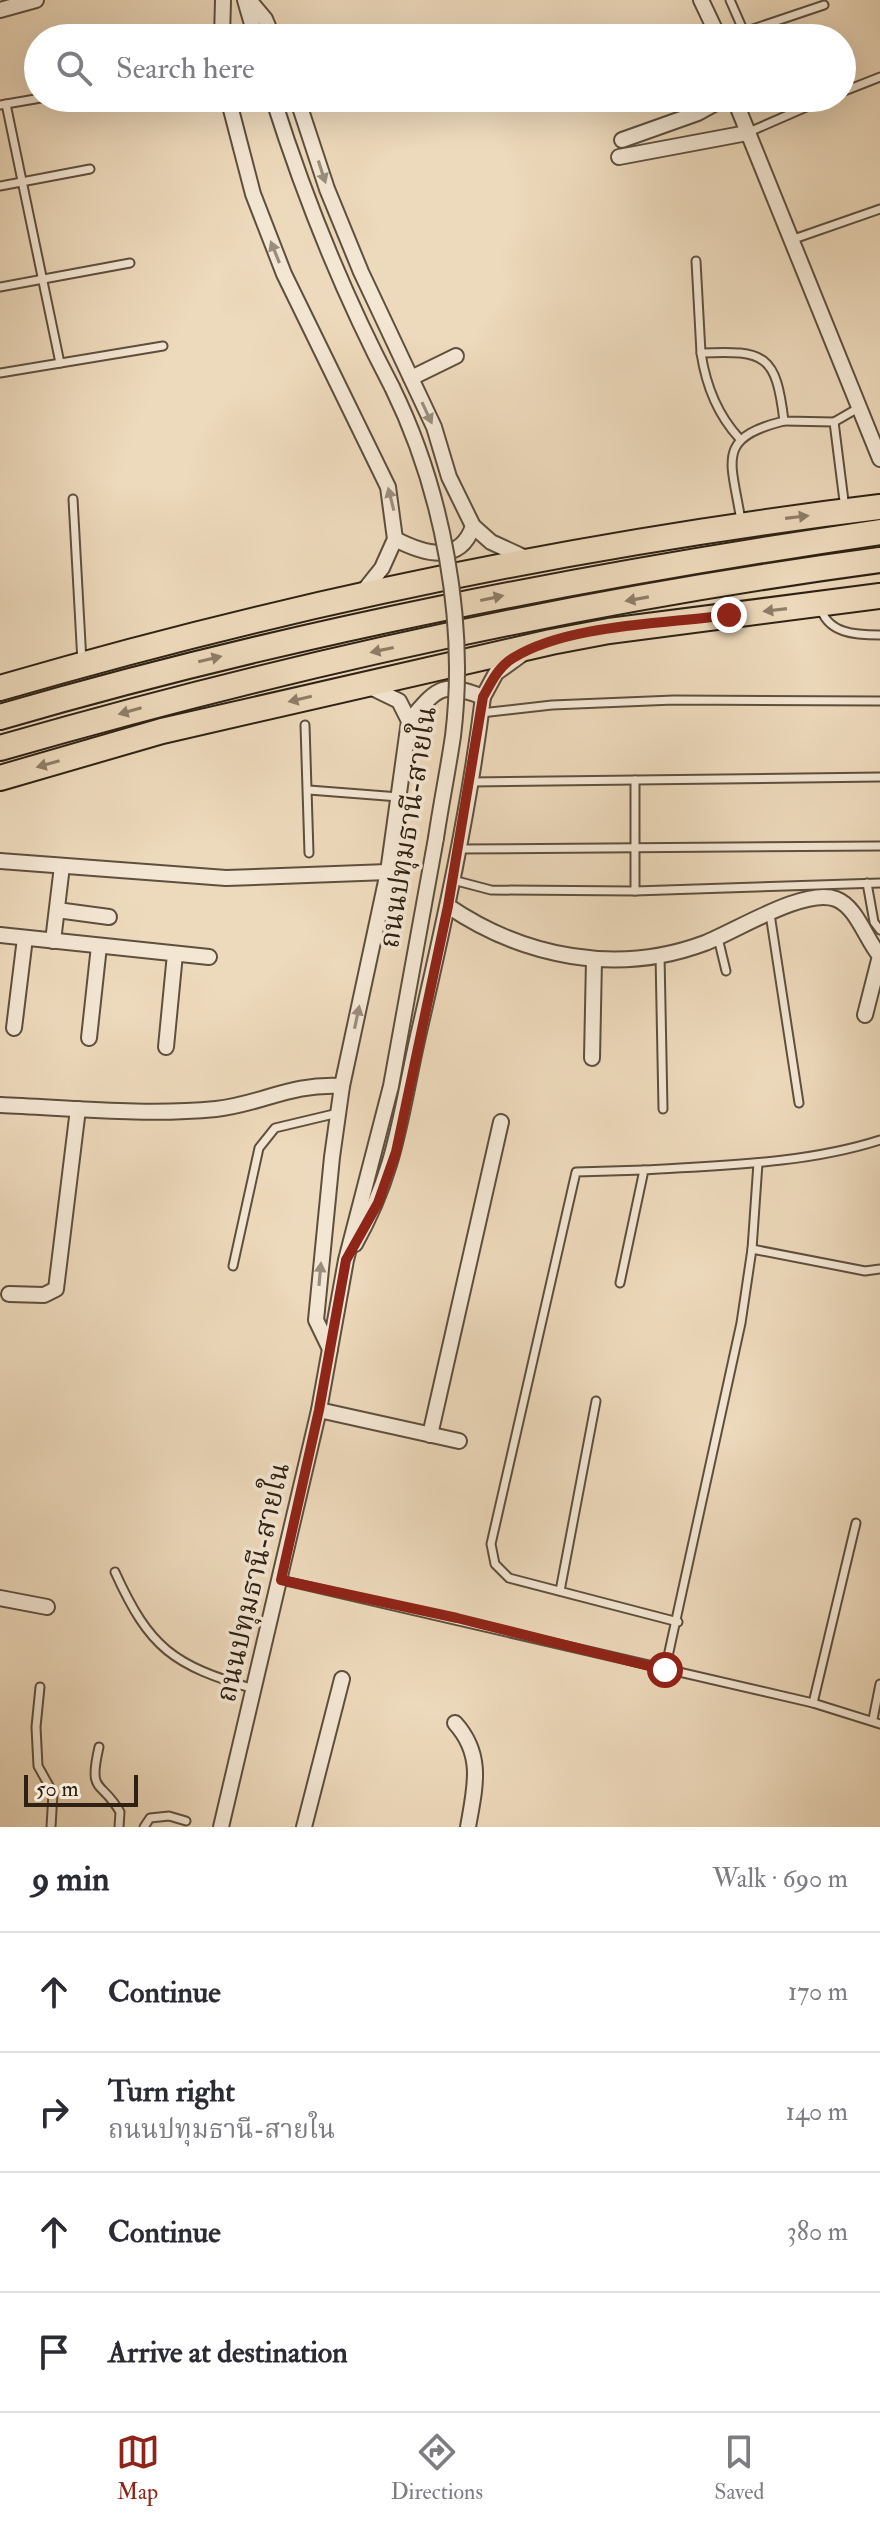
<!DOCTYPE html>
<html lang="en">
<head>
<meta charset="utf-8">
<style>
  :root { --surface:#fff; --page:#f2f2f3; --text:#2b2b33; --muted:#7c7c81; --line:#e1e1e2; --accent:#8f2418 }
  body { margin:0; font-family:"IM FELL Double Pica","Noto Serif Thai",serif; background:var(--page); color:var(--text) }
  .scale { position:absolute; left:24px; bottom:20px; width:114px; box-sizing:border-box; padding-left:8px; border:4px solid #2e2114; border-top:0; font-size:22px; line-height:28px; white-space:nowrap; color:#2e2114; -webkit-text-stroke:6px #f3e6d3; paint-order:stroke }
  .stop { position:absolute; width:24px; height:24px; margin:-18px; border:6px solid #8f2418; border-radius:50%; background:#fff }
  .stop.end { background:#8f2418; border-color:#fff; box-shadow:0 2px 8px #0008 }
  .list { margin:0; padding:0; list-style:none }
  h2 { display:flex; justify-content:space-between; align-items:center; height:104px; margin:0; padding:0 32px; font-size:34px }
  h2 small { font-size:26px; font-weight:400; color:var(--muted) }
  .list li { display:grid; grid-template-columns:52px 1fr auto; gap:24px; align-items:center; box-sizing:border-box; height:120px; padding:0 32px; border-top:2px solid var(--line) }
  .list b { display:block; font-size:30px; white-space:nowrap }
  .list p { margin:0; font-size:26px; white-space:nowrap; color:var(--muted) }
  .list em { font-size:26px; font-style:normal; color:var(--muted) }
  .icon { flex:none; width:44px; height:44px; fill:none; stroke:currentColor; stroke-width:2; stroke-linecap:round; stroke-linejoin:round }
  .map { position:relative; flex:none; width:880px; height:1827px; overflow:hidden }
  .search { position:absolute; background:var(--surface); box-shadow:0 8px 32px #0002; left:24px; right:24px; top:24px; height:88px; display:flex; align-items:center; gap:20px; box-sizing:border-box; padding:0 28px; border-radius:44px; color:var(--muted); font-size:30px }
  .sheet { height:584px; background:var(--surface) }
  nav { display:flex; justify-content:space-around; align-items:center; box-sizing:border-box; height:112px; border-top:2px solid var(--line); background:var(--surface); font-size:22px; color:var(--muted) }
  nav a { display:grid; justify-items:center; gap:4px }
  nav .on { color:var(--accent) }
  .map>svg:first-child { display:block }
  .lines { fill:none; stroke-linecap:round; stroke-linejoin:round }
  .lane-casing { stroke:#5e4f3e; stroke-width:11 }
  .street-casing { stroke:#5e4f3e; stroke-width:18 }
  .primary-casing { stroke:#2e2114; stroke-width:28 }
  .lane { stroke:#f3e6d3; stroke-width:7 }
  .street { stroke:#f3e6d3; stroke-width:14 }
  .primary { stroke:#edd9bb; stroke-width:24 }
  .street-bridge-casing { stroke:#5e4f3e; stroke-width:18; stroke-linecap:butt }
  .street-bridge { stroke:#f3e6d3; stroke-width:14 }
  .oneway { fill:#9a8d7d }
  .oneway2 { fill:#8e7d68 }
  .route { stroke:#8f2418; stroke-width:10 }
  .labels { text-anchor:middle; stroke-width:7; stroke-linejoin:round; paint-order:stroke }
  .street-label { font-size:28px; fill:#2e2114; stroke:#f3e6d3 }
</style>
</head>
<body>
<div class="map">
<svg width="880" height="1827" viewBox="0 0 880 1827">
  <rect width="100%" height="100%" fill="#edd9bb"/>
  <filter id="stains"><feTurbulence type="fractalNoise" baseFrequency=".0025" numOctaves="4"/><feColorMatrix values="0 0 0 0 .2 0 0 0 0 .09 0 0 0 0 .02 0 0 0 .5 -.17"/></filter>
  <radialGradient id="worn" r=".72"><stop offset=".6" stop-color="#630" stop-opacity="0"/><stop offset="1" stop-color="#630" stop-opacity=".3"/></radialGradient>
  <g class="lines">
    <g class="lane-casing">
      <g id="lane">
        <polyline points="744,32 824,5"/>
        <polyline points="727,38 744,32 730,0"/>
        <polyline points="842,92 880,77"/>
        <polyline points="6,104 60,363"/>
        <polyline points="0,105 41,98"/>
        <polyline points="749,132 827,98"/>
        <polyline points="0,186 90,169"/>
        <polyline points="791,240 880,209"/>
        <path d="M 696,261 L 701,353 C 766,350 776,355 784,421 L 834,422 L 845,509"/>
        <polyline points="0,287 130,263"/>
        <path d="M 701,353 C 706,386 717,414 739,438"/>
        <polyline points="0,373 163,346"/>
        <polyline points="834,422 860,407"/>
        <polyline points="73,499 82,662"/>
        <path d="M 741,521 C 732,462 714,438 784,421"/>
        <path d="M 820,606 C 827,634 856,635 880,635"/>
        <polyline points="481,713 552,705 674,700 880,701"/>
        <polyline points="305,725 309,853"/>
        <polyline points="635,780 635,891"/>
        <polyline points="471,782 880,777"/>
        <polyline points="309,790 399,797"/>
        <polyline points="459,849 880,846"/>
        <polyline points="453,880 491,890 635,891 880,883"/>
        <polyline points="867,883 874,922 880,930"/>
        <polyline points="770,914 799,1103"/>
        <polyline points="718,938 726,971"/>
        <polyline points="660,955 663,1109"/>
        <polyline points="644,1170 576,1172 491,1544 495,1564 509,1578 678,1622"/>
        <polyline points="752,1249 865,1271 880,1269"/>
        <polyline points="233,1266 259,1148 275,1128 338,1113"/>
        <path d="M 620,1283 L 644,1170 C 722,1165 805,1164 880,1140"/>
        <path d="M 115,1572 C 150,1649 173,1665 254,1689"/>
        <polyline points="281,1580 813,1703 880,1724"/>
        <polyline points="560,1591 596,1401"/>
        <polyline points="665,1670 741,1323 752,1249 758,1163"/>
        <polyline points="40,1687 36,1727 38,1766 53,1793 51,1827"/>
        <polyline points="813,1703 856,1523"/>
        <polyline points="873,1719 880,1684"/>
        <path d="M 99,1747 C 88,1795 101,1779 120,1812 L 119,1827"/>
        <polyline points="144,1827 150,1818 169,1816 186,1821"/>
      </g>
    </g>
    <g class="street-casing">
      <g id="street">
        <polyline points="245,0 256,38"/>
        <polyline points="249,0 265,19 273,38"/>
        <polyline points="701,0 719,38"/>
        <polyline points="0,10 36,0"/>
        <polyline points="222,38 223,0"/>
        <polyline points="228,98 253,194 284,274 388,487 395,539 382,568 362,593"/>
        <path d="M 273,98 C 305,199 343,294 392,387"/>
        <polyline points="297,98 327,189 361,272 434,427 449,477 473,526 491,542 528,559"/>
        <polyline points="734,98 880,459"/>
        <polyline points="622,140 698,113 725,98"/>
        <polyline points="619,157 747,133"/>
        <polyline points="411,378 456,356"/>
        <path d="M 395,539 C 424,554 460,565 473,526"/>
        <path d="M 409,721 C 437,689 441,680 483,697"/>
        <polyline points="0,861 226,878 388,872"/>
        <path d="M 448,906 C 523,957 617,976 705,943 C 736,931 805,887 836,899 C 857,907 866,940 880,956 L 865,1015"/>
        <polyline points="57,910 109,917"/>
        <polyline points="0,935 209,957"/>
        <polyline points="53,941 62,866"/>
        <polyline points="14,1028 25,938"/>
        <polyline points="89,1038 99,946"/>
        <polyline points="166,1047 175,954"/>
        <polyline points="592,1058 594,960"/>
        <path d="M 0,1105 C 71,1108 145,1116 216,1109 C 262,1104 290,1083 342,1086"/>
        <path d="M 355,1244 C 396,1171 400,1116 418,1036 C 444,924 469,811 483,697 L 496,673 L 521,655"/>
        <polyline points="9,1294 44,1295 56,1289 78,1109"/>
        <polyline points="330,1349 316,1320 332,1157 342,1086 388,872 409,721 399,701 368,686"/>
        <polyline points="319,1410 459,1441"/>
        <polyline points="430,1435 501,1122"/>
        <polyline points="0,1598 47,1607"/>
        <path d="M 455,1723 C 484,1755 475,1787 468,1827"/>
        <polyline points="221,1827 319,1410 346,1260 391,1086 436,838"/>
        <polyline points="304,1827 342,1679"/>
      </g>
    </g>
    <g class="primary-casing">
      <g id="primary">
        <path d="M 0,688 C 288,604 582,543 880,507"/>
        <path d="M 0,717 C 288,633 583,576 880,532"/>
        <path d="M 0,748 C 288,665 583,600 880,560"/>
        <polyline points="0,778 162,731 551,642 609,631 880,596"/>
      </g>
    </g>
    <use href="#lane" class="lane"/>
    <use href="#street" class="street"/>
    <use href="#primary" class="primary"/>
    <g class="street-bridge-casing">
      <path id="street-bridge" d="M 392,387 C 443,491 467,621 453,736 C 448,770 441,804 436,838"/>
    </g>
    <use href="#street-bridge" class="street-bridge"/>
  </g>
  <defs><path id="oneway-solid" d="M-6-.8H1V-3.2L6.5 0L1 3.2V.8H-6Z" transform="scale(2)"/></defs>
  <g class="oneway">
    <use href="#oneway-solid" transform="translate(322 172) rotate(72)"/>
    <use href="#oneway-solid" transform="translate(275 252) rotate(-112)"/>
    <use href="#oneway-solid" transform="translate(427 413) rotate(65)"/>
    <use href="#oneway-solid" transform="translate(391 499) rotate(-104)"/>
    <use href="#oneway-solid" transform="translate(357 1017) rotate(-78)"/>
    <use href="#oneway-solid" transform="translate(320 1274) rotate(-85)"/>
  </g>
  <g class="oneway2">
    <use href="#oneway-solid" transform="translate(797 517) rotate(-7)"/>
    <use href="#oneway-solid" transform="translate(492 598) rotate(-12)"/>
    <use href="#oneway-solid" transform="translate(637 599) rotate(170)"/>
    <use href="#oneway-solid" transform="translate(775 610) rotate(173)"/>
    <use href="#oneway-solid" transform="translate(382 650) rotate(168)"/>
    <use href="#oneway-solid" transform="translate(210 659) rotate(-13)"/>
    <use href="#oneway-solid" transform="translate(300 699) rotate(167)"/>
    <use href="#oneway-solid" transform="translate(130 711) rotate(164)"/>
    <use href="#oneway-solid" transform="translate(48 764) rotate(164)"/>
  </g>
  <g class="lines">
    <path class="route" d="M 665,1670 L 457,1618 L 281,1580 L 319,1410 L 346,1260 L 378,1203 L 396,1152 L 448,906 L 483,697 C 491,683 498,667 513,658 C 568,624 665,624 729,615"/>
  </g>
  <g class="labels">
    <g class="street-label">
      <text transform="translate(407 827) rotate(-81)" y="10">ถนนปทุมธานี-สายใน</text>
      <text transform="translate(252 1582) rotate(-77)" y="10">ถนนปทุมธานี-สายใน</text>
    </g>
  </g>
  <rect width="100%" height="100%" filter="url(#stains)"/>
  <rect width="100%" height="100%" fill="url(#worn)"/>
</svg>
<div class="scale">50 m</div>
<div class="stop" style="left:665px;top:1670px"></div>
<div class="stop end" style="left:729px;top:615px"></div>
<div class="search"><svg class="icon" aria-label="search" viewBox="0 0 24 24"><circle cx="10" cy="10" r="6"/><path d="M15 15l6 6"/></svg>Search here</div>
</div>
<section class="sheet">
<h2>9 min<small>Walk · 690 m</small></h2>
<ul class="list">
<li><svg class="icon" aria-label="ahead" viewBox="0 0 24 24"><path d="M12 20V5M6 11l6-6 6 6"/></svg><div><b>Continue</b></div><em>170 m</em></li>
<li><svg class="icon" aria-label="right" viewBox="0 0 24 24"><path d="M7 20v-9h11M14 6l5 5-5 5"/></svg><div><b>Turn right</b><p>ถนนปทุมธานี-สายใน</p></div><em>140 m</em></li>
<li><svg class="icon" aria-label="ahead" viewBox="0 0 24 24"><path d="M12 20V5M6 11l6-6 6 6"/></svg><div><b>Continue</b></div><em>380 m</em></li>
<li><svg class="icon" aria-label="arrive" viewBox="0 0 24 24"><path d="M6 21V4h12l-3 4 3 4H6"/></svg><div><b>Arrive at destination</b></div></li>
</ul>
</section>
<nav>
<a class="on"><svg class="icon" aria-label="map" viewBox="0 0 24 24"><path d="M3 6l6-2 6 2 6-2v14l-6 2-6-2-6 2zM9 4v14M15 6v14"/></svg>Map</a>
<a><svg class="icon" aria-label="directions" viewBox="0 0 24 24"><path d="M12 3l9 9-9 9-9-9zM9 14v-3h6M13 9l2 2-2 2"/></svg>Directions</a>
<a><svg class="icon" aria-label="saved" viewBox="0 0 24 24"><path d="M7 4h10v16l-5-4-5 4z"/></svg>Saved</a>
</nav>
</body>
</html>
